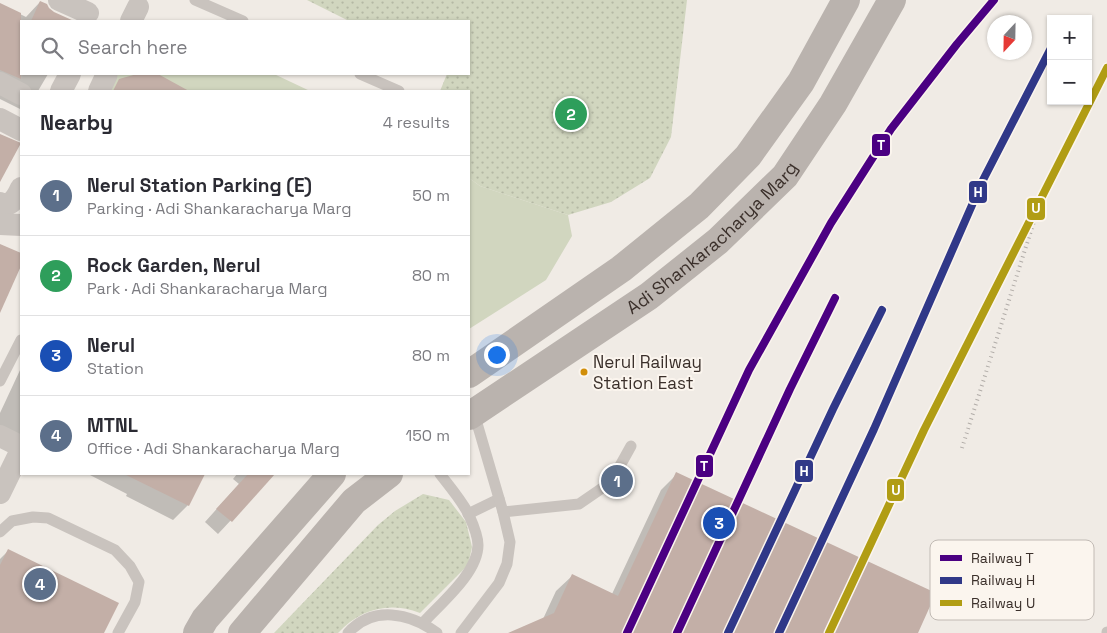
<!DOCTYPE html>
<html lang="en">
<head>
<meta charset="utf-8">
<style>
  :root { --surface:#fff; --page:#f2f2f3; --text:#2b2b33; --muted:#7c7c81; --line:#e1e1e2; --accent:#7a716c }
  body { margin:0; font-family:"Space Grotesk",sans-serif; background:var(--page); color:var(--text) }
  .controls { position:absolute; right:15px; top:15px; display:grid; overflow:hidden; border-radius:0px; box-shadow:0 1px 4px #0004 }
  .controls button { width:45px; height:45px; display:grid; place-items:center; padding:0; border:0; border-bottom:1px solid var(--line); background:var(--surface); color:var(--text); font:25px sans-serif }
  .compass { position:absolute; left:987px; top:15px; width:45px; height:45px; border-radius:50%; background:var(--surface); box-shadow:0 1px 4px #0004; rotate:202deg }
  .you { position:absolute; left:496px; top:354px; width:18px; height:18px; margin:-12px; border:4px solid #fff; border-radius:50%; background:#1a73e8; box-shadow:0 0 0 8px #1a73e833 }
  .badge { display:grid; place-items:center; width:32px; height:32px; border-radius:50%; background:var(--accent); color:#fff; font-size:16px; font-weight:700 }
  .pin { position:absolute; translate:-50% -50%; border:2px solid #fff; box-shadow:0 1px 5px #0006 }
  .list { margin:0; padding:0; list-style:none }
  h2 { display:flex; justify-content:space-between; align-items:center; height:65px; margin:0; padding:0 20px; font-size:21px }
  h2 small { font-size:16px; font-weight:400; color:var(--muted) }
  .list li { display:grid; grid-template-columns:32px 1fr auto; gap:15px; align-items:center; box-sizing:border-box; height:80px; padding:0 20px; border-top:1px solid var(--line) }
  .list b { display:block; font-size:19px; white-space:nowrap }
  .list p { margin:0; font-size:16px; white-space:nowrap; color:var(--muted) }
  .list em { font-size:16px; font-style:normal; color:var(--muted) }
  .icon { flex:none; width:28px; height:28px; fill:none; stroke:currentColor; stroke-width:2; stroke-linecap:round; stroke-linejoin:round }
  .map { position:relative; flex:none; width:1107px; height:633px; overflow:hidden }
  .search { position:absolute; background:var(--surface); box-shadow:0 1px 4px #0004; left:20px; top:20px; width:450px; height:55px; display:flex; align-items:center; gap:12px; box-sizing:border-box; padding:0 18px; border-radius:0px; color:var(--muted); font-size:19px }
  .panel { position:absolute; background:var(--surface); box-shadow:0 1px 4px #0004; left:20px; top:90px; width:450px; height:385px; border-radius:0px }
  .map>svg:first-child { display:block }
  .grass { fill:#d1d6bf }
  .park { fill:url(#park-dots) }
  .shadow { fill:#0003 }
  .building { fill:#c3afa7 }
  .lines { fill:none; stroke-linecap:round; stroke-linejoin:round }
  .service { stroke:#c9c3be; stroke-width:11 }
  .minor { stroke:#c9c3be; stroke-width:22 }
  .secondary { stroke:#bab3ae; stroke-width:28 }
  .rail { stroke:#b1aca8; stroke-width:4; stroke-dasharray:1 4; stroke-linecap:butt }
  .rail-1-casing { stroke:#fbf5ee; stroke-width:11 }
  .rail-2-casing { stroke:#fbf5ee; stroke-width:11 }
  .rail-3-casing { stroke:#fbf5ee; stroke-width:11 }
  .rail-1 { stroke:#4b0082; stroke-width:8 }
  .rail-2 { stroke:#303888; stroke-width:8 }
  .rail-3 { stroke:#b19d14; stroke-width:8 }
  .bus-dot { fill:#d18e09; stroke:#fbf5ee; stroke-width:2 }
  .labels { text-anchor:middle; stroke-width:4; stroke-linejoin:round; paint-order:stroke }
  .bus-label { font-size:17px; fill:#3b302b; stroke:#fbf5ee; text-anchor:start }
  .street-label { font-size:18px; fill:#3b302b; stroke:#fbf5ee }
  .key { fill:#fbf5ee; stroke:#c1bab4; stroke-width:1 }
  .key-label { font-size:14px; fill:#3b302b }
  .line-badge { stroke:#fbf5ee; stroke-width:2 }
  .badge-label { font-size:14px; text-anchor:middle; font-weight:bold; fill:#fff }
</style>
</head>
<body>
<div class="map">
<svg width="1107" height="633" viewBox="0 0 1107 633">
  <defs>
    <pattern id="park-dots" width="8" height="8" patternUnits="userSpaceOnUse" patternTransform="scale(1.25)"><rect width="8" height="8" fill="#d1d6bf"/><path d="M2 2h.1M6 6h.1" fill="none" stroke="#b4b8a4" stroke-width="1.8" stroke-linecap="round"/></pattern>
  </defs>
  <rect width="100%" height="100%" fill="#f0ebe5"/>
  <g class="grass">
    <polygon points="118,74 274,74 310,91 110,91"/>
    <polygon points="469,178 480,186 568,215 572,236 546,280 469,329"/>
  </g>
  <g class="park">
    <polygon points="307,0 687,0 671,137 650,178 611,202 568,215 480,186 469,178 469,91 440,91 447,74 469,74 469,21 349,21"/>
    <path d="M 423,494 L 449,500 L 466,522 L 472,547 L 468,565 L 420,613 C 389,601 360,609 338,633 L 274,633 L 378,525 L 395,511 Z"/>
  </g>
  <g class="shadow">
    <polygon points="40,2 52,13 71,21 21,21 21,74 48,74 38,91 21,91 20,109 0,99 0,4 26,17"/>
    <polygon points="141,74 157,75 169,81 177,91 113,91 130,77"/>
    <polygon points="21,368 21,441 0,443 0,413"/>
    <polygon points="88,474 204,474 188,505 173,520 126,496 127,494"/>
    <polygon points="237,474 274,474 218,534 205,522 239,484 233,479"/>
    <polygon points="677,474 917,633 514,633 543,619 556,591 572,576 612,594 661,490"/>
    <polygon points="8,551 103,633 0,633 0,559"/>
  </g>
  <g class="building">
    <polygon points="40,1 47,4 49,8 54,12 74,21 31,21"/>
    <polygon points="0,3 21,13 21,79 0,70"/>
    <polygon points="137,74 158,74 189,91 113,91 119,79"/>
    <polygon points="0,134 21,143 0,182"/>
    <polygon points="0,244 21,253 21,266 0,313"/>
    <polygon points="676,472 936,593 918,633 508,633 554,613 572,574 618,596"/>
    <polygon points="124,474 205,474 189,506"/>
    <polygon points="248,474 275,474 232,522 216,509"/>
    <polygon points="8,549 119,603 104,633 0,633 0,565"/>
  </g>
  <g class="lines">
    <g class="service">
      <polyline points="195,0 243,21"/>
      <polyline points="360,74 399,91"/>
      <polyline points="0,381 21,340"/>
      <polyline points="503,512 579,504 611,482 631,446"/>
      <polyline points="468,514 499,499"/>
      <polyline points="0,532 12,521 33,517 48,518 115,550 130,566 139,582 135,602 118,633"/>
      <path d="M 423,623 C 441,603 478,573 478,545 C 478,535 473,524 469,515 C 462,501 450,487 440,474"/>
      <path d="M 348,633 C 373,605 410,613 437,633"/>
      <polyline points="461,633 499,583 507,564 510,542 503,512 474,413"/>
      <polyline points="1107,633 1107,632"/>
    </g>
    <g class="minor">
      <polyline points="59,0 88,13"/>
      <polyline points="131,21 138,7"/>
      <polyline points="0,83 21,94"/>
      <polyline points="61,91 70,74"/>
      <polyline points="99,91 107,74"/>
      <polyline points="0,119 21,130"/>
      <path d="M 0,203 C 11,208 17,197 21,188"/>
      <polyline points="0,224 21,225"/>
      <polyline points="0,436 16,444 20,452 0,493"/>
    </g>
    <g class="secondary">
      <polyline points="469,374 621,269 699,206 748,156 801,82 846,0"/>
      <path id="s1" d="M 469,416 L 649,296 L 718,241 L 785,176 L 833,104 L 892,0"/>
      <polyline points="197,633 205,619 332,474"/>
      <polyline points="242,633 354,501 389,474"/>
    </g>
    <polyline class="rail" points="962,448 1044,190"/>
    <g class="rail-1-casing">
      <g id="rail-1">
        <polyline points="627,633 749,370 831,223 891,129 957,44 994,0"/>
        <polyline points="677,633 790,389 835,298"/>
      </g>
    </g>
    <g class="rail-2-casing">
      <g id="rail-2">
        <polyline points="728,633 833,409 882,310"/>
        <polyline points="779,633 874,429 983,180 1051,48"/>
      </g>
    </g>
    <g class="rail-3-casing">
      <polyline id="rail-3" points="829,633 924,430 1107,68"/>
    </g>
    <use href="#rail-1" class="rail-1"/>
    <use href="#rail-2" class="rail-2"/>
    <use href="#rail-3" class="rail-3"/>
  </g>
  <circle class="bus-dot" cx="584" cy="372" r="4.5"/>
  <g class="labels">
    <g class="bus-label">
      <text x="593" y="368">Nerul Railway<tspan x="593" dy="21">Station East</tspan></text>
    </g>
    <g class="street-label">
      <text dy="6" stroke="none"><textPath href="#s1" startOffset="302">Adi Shankaracharya Marg</textPath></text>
    </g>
  </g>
  <rect x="930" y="540" width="164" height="80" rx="8" class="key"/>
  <rect x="940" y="555" width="22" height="6" fill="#4b0082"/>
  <rect x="940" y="577" width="22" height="7" fill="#303888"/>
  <rect x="940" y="600" width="22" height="6" fill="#b19d14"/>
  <g class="key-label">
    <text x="971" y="563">Railway T</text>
    <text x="971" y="585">Railway H</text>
    <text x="971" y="608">Railway U</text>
  </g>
  <g class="line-badge">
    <rect x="871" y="133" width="20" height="24" rx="5" fill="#4b0082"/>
    <rect x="968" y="180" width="20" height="24" rx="5" fill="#303888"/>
    <rect x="1026" y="197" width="20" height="24" rx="5" fill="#b19d14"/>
    <rect x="695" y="454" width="19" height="24" rx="5" fill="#4b0082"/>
    <rect x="794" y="459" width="20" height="24" rx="5" fill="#303888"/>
    <rect x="886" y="478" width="19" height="24" rx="5" fill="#b19d14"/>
  </g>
  <g class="badge-label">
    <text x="881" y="150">T</text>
    <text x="978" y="197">H</text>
    <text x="1036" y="213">U</text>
    <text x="704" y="471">T</text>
    <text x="804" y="476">H</text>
    <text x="896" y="495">U</text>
  </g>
</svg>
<div class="controls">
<button>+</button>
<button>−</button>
</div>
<svg class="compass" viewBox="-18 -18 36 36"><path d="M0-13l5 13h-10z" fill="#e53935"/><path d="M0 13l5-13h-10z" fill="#7c7c81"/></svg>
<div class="you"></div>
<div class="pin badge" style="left:617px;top:481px;background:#5c6f8a">1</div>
<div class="pin badge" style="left:571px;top:114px;background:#2e9e5b">2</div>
<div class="pin badge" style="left:719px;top:523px;background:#1a4fb4">3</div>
<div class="pin badge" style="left:40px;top:584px;background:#5c6f8a">4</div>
<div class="search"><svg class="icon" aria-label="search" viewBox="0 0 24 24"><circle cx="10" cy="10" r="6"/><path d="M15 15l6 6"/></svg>Search here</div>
<section class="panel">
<h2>Nearby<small>4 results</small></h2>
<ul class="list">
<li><span class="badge" style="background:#5c6f8a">1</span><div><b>Nerul Station Parking (E)</b><p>Parking · Adi Shankaracharya Marg</p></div><em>50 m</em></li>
<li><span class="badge" style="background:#2e9e5b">2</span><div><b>Rock Garden, Nerul</b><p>Park · Adi Shankaracharya Marg</p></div><em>80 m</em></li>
<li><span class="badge" style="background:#1a4fb4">3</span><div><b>Nerul</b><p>Station</p></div><em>80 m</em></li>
<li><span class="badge" style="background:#5c6f8a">4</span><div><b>MTNL</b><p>Office · Adi Shankaracharya Marg</p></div><em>150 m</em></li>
</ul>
</section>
</div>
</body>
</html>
